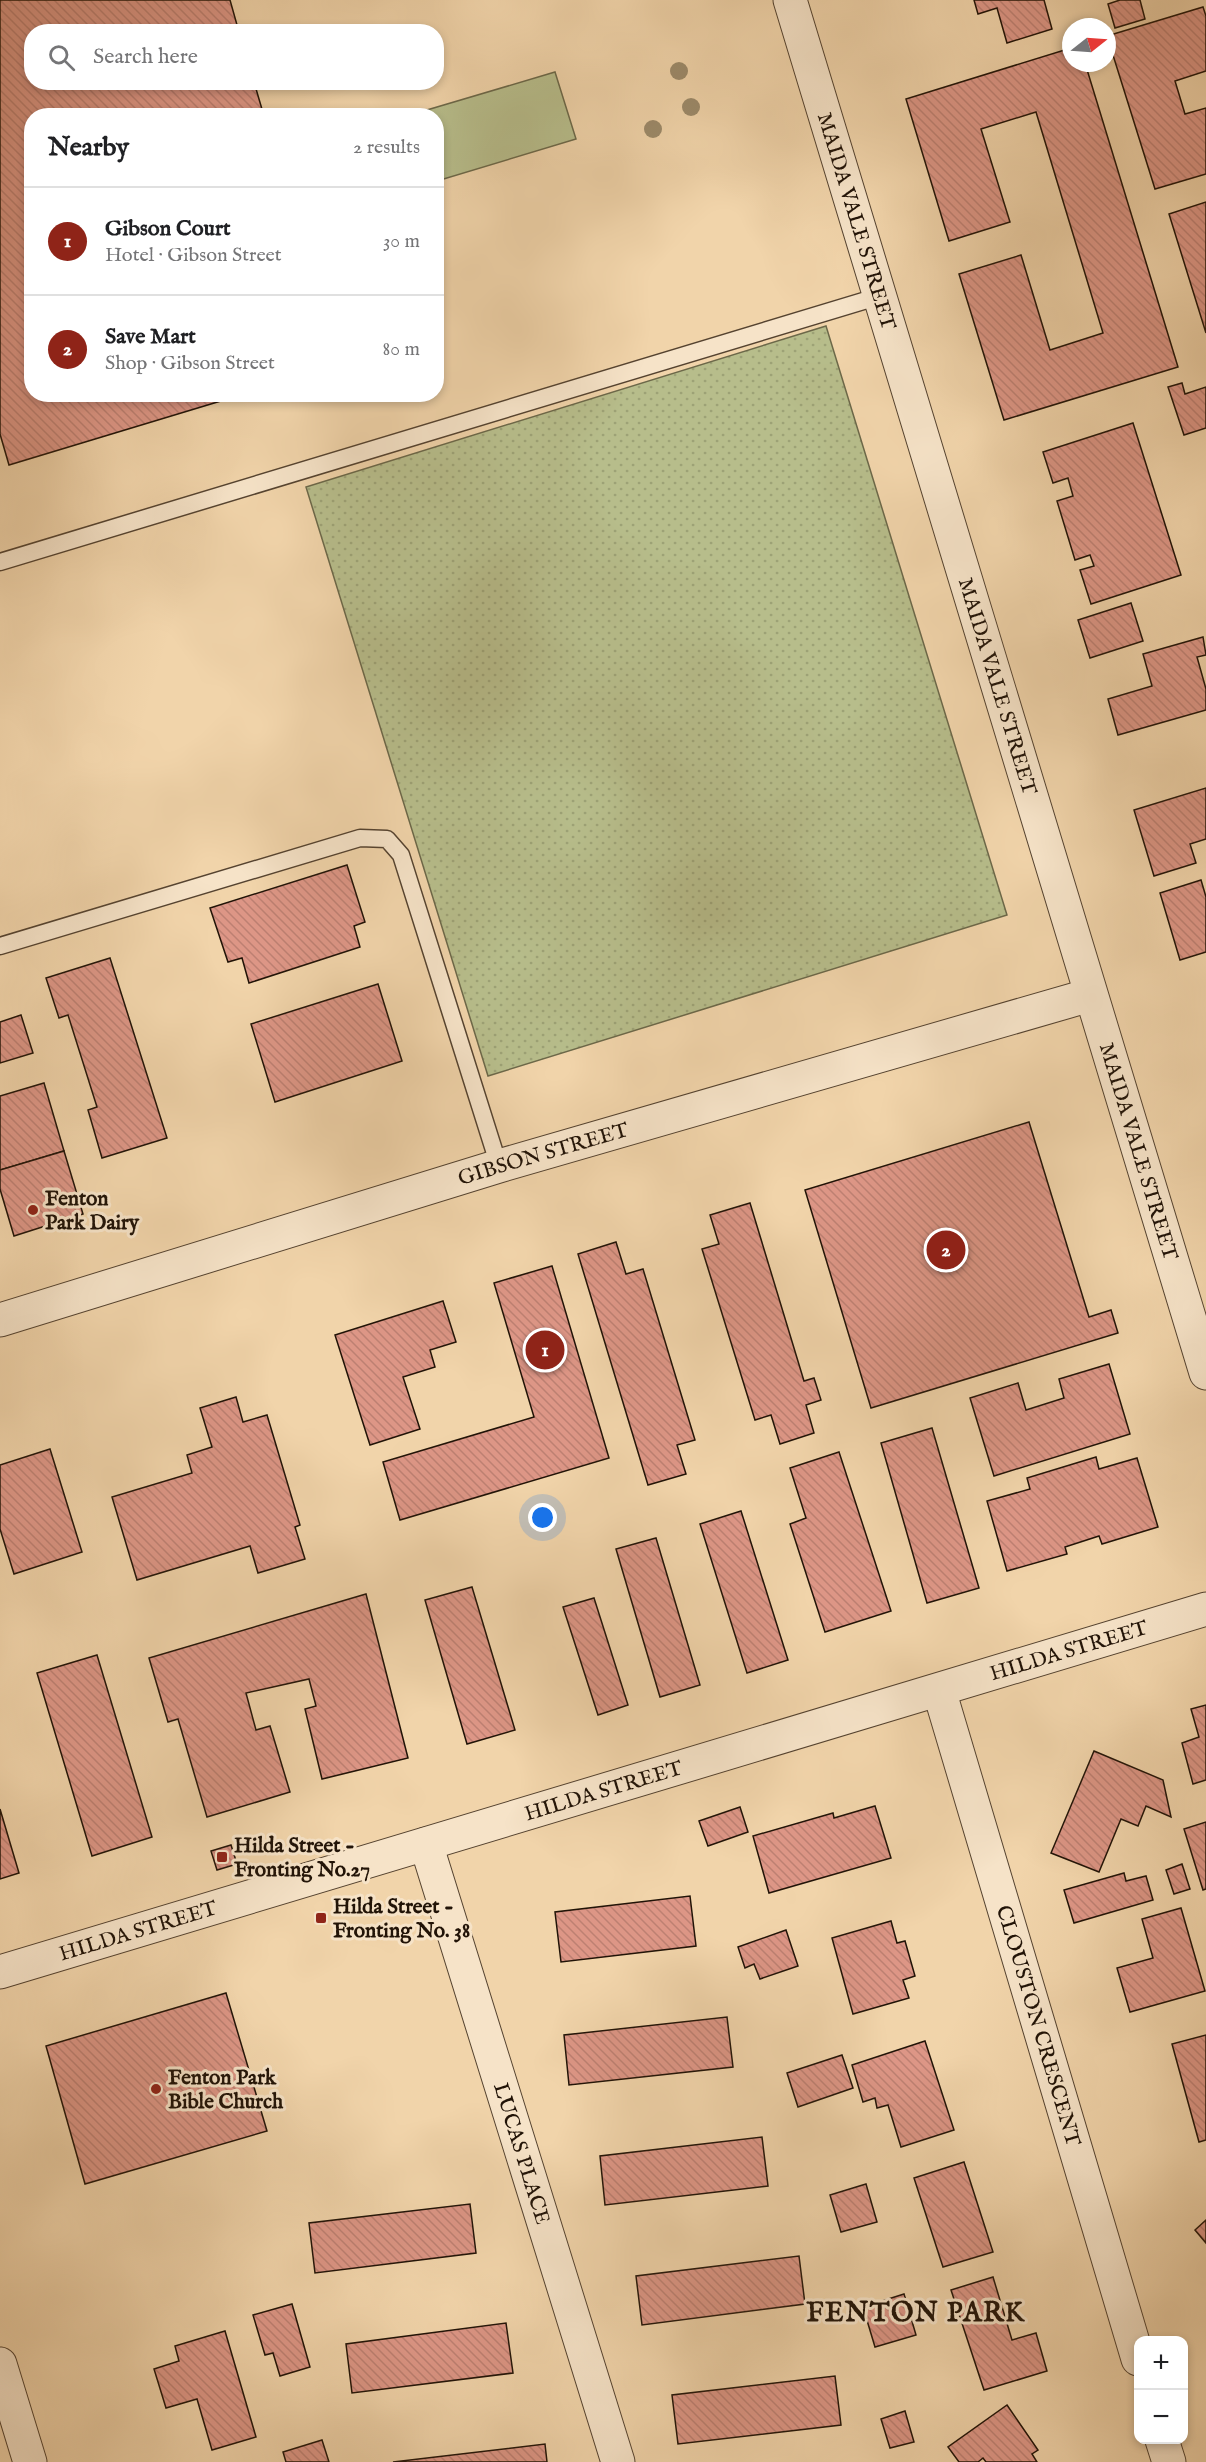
<!DOCTYPE html>
<html lang="en">
<head>
<meta charset="utf-8">
<style>
  :root { --surface:#fff; --page:#f2f2f2; --text:#202124; --muted:#757577; --line:#e0e0e0; --accent:#8f2418 }
  body { margin:0; font-family:"IM FELL English",serif; background:var(--page); color:var(--text) }
  .controls { position:absolute; right:18px; bottom:18px; display:grid; overflow:hidden; border-radius:12px; box-shadow:0 3px 9px #0003 }
  .controls button { width:54px; height:54px; display:grid; place-items:center; padding:0; border:0; border-bottom:2px solid var(--line); background:var(--surface); color:var(--text); font:30px sans-serif }
  .compass { position:absolute; left:1062px; top:18px; width:54px; height:54px; border-radius:50%; background:var(--surface); box-shadow:0 3px 9px #0003; rotate:73deg }
  .you { position:absolute; left:543px; top:1518px; width:21px; height:21px; margin:-15px; border:4px solid #fff; border-radius:50%; background:#1a73e8; box-shadow:0 0 0 9px #1a73e833 }
  .badge { display:grid; place-items:center; width:39px; height:39px; border-radius:50%; background:var(--accent); color:#fff; font-size:20px; font-weight:700 }
  .pin { position:absolute; translate:-50% -50%; border:3px solid #fff; box-shadow:0 2px 6px #0006 }
  .list { margin:0; padding:0; list-style:none }
  h2 { display:flex; justify-content:space-between; align-items:center; height:78px; margin:0; padding:0 24px; font-size:26px }
  h2 small { font-size:20px; font-weight:400; color:var(--muted) }
  .list li { display:grid; grid-template-columns:39px 1fr auto; gap:18px; align-items:center; box-sizing:border-box; height:108px; padding:0 24px; border-top:2px solid var(--line) }
  .list b { display:block; font-size:22px; white-space:nowrap }
  .list p { margin:0; font-size:20px; white-space:nowrap; color:var(--muted) }
  .list em { font-size:20px; font-style:normal; color:var(--muted) }
  .icon { flex:none; width:33px; height:33px; fill:none; stroke:currentColor; stroke-width:2; stroke-linecap:round; stroke-linejoin:round }
  .map { position:relative; flex:none; width:1206px; height:2462px; overflow:hidden }
  .search { position:absolute; background:var(--surface); box-shadow:0 3px 9px #0003; left:24px; top:24px; width:420px; height:66px; display:flex; align-items:center; gap:15px; box-sizing:border-box; padding:0 21px; border-radius:24px; color:var(--muted); font-size:22px }
  .panel { position:absolute; background:var(--surface); box-shadow:0 3px 9px #0003; left:24px; top:108px; width:420px; height:294px; border-radius:24px }
  .map>svg:first-child { display:block }
  .grass { fill:url(#grass-dots); stroke:#6c6849; stroke-width:1.5 }
  .park { fill:#b7bd8b; stroke:#6c6849; stroke-width:1.5 }
  .building { fill:url(#building-back-hatch); stroke:#211307; stroke-width:1.5 }
  .lines { fill:none; stroke-linecap:round; stroke-linejoin:round }
  .service-casing { stroke:#554330; stroke-width:19 }
  .minor-casing { stroke:#554330; stroke-width:35 }
  .service { stroke:#f6e3c8; stroke-width:16 }
  .minor { stroke:#f6e3c8; stroke-width:33 }
  .tree { fill:#9c8a6a }
  .poi-dot { fill:#8f2418; stroke:#f6e3c8; stroke-width:2 }
  .labels { text-anchor:middle; stroke-width:6; stroke-linejoin:round; paint-order:stroke }
  .street-label { font-size:21px; fill:#211307; stroke:#f6e3c8 }
  .poi-label { font-size:21px; font-weight:bold; fill:#211307; stroke:#f6e3c8; text-anchor:start }
  .district-label { font-size:27px; font-weight:bold; letter-spacing:1.5px; fill:#211307; stroke:#f6e3c8 }
</style>
</head>
<body>
<div class="map">
<svg width="1206" height="2462" viewBox="0 0 1206 2462">
  <defs>
    <pattern id="grass-dots" width="8" height="8" patternUnits="userSpaceOnUse" patternTransform="scale(1.5)"><rect width="8" height="8" fill="#b7bd8b"/><path d="M2 2h.1M6 6h.1" fill="none" stroke="#9da276" stroke-width="1.8" stroke-linecap="round"/></pattern>
    <pattern id="building-back-hatch" width="6" height="6" patternUnits="userSpaceOnUse" patternTransform="scale(1.5)"><rect width="6" height="6" fill="#dd9686"/><path d="M-1 5l2 2M0 0l6 6M5-1l2 2" fill="none" stroke="#bd8072"/></pattern>
  </defs>
  <rect width="100%" height="100%" fill="#f1d4aa"/>
  <filter id="stains"><feTurbulence type="fractalNoise" baseFrequency=".00333" numOctaves="4"/><feColorMatrix values="0 0 0 0 .2 0 0 0 0 .09 0 0 0 0 .02 0 0 0 .5 -.17"/></filter>
  <radialGradient id="worn" r=".72"><stop offset=".6" stop-color="#630" stop-opacity="0"/><stop offset="1" stop-color="#630" stop-opacity=".3"/></radialGradient>
  <polygon class="grass" points="826,326 1007,915 488,1076 306,487"/>
  <polygon class="park" points="555,72 576,139 437,181 436,116 410,115"/>
  <g class="building">
    <polygon points="0,0 230,0 239,32 32,32 32,82 254,82 264,116 32,116 32,394 244,394 9,465 0,434"/>
    <polygon points="974,0 1044,0 1052,29 1007,43 997,8 978,14"/>
    <polygon points="1120,0 1140,0 1145,19 1115,28 1108,4"/>
    <polygon points="1203,7 1206,16 1206,71 1175,81 1185,114 1206,108 1206,174 1155,189 1107,36"/>
    <polygon points="1071,48 1071,63 1085,63 1178,367 1004,420 959,274 1021,255 1050,350 1103,333 1036,112 981,129 1010,222 949,241 906,99"/>
    <polygon points="1206,202 1206,333 1169,214"/>
    <polygon points="1182,383 1185,394 1206,387 1206,428 1184,435 1168,387"/>
    <polygon points="1133,423 1181,575 1091,604 1080,570 1094,566 1090,555 1075,560 1057,501 1073,496 1068,478 1053,483 1043,452"/>
    <polygon points="1131,603 1143,641 1090,658 1078,620"/>
    <polygon points="1203,637 1206,655 1197,657 1206,689 1206,710 1118,735 1108,699 1152,686 1143,654"/>
    <polygon points="1206,788 1206,839 1190,844 1196,863 1154,876 1134,810"/>
    <polygon points="347,865 365,922 354,926 360,947 249,983 242,958 228,962 210,908"/>
    <polygon points="1201,880 1206,897 1206,952 1180,960 1160,893"/>
    <polygon points="110,958 167,1138 102,1158 88,1110 97,1107 68,1015 59,1018 46,978"/>
    <polygon points="378,984 402,1061 275,1102 251,1024"/>
    <polygon points="21,1015 33,1053 0,1063 0,1022"/>
    <polygon points="44,1083 64,1151 0,1170 0,1096"/>
    <polygon points="1029,1122 1089,1317 1111,1310 1118,1333 871,1408 805,1190"/>
    <polygon points="64,1151 83,1214 14,1236 0,1189 0,1170"/>
    <polygon points="750,1203 804,1381 814,1378 821,1400 806,1405 814,1433 780,1444 771,1415 755,1420 702,1249 719,1244 710,1215"/>
    <polygon points="616,1242 626,1274 643,1269 695,1440 677,1445 686,1474 648,1485 578,1254"/>
    <polygon points="552,1266 609,1458 400,1520 383,1462 534,1417 494,1283"/>
    <polygon points="443,1301 456,1342 430,1350 435,1367 403,1377 420,1429 370,1445 335,1335"/>
    <polygon points="1109,1364 1130,1434 994,1476 970,1398 1018,1383 1026,1410 1064,1398 1059,1379"/>
    <polygon points="236,1397 243,1422 267,1415 300,1525 295,1527 305,1559 258,1573 250,1546 137,1580 112,1497 192,1473 187,1455 212,1447 200,1408"/>
    <polygon points="932,1428 979,1588 927,1603 881,1443"/>
    <polygon points="50,1449 82,1552 14,1574 0,1529 0,1465"/>
    <polygon points="839,1452 891,1611 825,1632 790,1524 806,1518 790,1468"/>
    <polygon points="1096,1457 1099,1469 1137,1458 1158,1527 1102,1544 1099,1536 1065,1547 1067,1554 1007,1571 987,1501 1030,1489 1027,1478"/>
    <polygon points="741,1511 788,1660 747,1673 700,1524"/>
    <polygon points="656,1538 700,1685 660,1697 616,1549"/>
    <polygon points="472,1587 515,1730 467,1744 425,1600"/>
    <polygon points="366,1594 408,1758 322,1779 305,1709 316,1706 309,1679 246,1693 256,1730 270,1726 290,1792 207,1817 178,1719 168,1722 149,1658"/>
    <polygon points="594,1598 628,1705 598,1715 563,1607"/>
    <polygon points="97,1655 152,1837 92,1856 37,1673"/>
    <polygon points="1206,1705 1206,1780 1193,1784 1182,1743 1199,1737 1191,1709"/>
    <polygon points="1094,1751 1163,1780 1171,1817 1146,1806 1138,1826 1121,1819 1099,1872 1051,1853"/>
    <polygon points="875,1806 891,1858 769,1893 753,1836 833,1813 834,1818"/>
    <polygon points="740,1807 748,1832 708,1846 699,1821"/>
    <polygon points="0,1809 19,1873 0,1879"/>
    <polygon points="1206,1822 1206,1889 1203,1890 1184,1829"/>
    <polygon points="231,1845 237,1864 217,1870 211,1851"/>
    <polygon points="1182,1864 1190,1889 1174,1894 1166,1870"/>
    <polygon points="1124,1873 1126,1881 1146,1876 1153,1900 1074,1923 1064,1890"/>
    <polygon points="690,1896 696,1946 561,1962 555,1912"/>
    <polygon points="1181,1908 1205,1991 1130,2012 1117,1968 1153,1958 1142,1919"/>
    <polygon points="891,1921 897,1943 905,1941 915,1976 903,1980 909,1998 853,2014 832,1938"/>
    <polygon points="786,1930 798,1966 760,1979 754,1964 745,1968 738,1947"/>
    <polygon points="226,1993 267,2131 85,2184 46,2046"/>
    <polygon points="727,2017 733,2067 569,2085 564,2035"/>
    <polygon points="1206,2035 1206,2140 1199,2142 1172,2044"/>
    <polygon points="925,2041 954,2130 901,2147 888,2105 877,2108 875,2098 863,2102 852,2065"/>
    <polygon points="842,2055 853,2088 798,2107 787,2073"/>
    <polygon points="762,2137 768,2186 605,2205 600,2156"/>
    <polygon points="964,2162 993,2252 943,2267 914,2178"/>
    <polygon points="866,2184 877,2222 841,2232 830,2195"/>
    <polygon points="470,2204 476,2253 315,2273 309,2223"/>
    <polygon points="1206,2220 1206,2243 1195,2230"/>
    <polygon points="799,2256 805,2304 642,2325 636,2276"/>
    <polygon points="993,2277 1012,2340 1036,2333 1047,2371 984,2390 951,2290"/>
    <polygon points="904,2294 916,2335 875,2347 863,2307"/>
    <polygon points="292,2304 310,2367 280,2376 273,2353 265,2355 253,2315"/>
    <polygon points="506,2323 513,2373 352,2393 346,2344"/>
    <polygon points="225,2331 256,2437 212,2450 197,2399 166,2408 154,2369 179,2361 175,2346"/>
    <polygon points="835,2376 841,2425 678,2444 672,2395"/>
    <polygon points="1007,2405 1038,2450 1032,2454 1037,2462 986,2462 983,2458 978,2462 959,2462 948,2447"/>
    <polygon points="905,2411 914,2442 890,2448 881,2419"/>
    <polygon points="322,2440 329,2462 286,2462 283,2452"/>
    <polygon points="545,2444 547,2462 393,2462"/>
  </g>
  <g class="lines">
    <g class="service-casing">
      <g id="service">
        <polyline points="0,562 880,296"/>
        <polyline points="0,946 360,838 387,839 401,855 499,1166"/>
      </g>
    </g>
    <g class="minor-casing">
      <g id="minor">
        <path id="s1" d="M 790,0 L 1206,1373"/>
        <path id="s2" d="M 0,1320 L 499,1166 L 1090,995"/>
        <path id="s3" d="M 939,1690 L 1138,2359"/>
        <path id="s4" d="M 426,1844 L 618,2462"/>
        <path id="s5" d="M 0,1972 L 1206,1609"/>
        <polyline points="0,2364 30,2462"/>
        <polyline points="1162,2440 1169,2462"/>
      </g>
    </g>
    <use href="#service" class="service"/>
    <use href="#minor" class="minor"/>
  </g>
  <g class="tree">
    <circle cx="679" cy="71" r="9"/>
    <circle cx="691" cy="107" r="9"/>
    <circle cx="653" cy="129" r="9"/>
  </g>
  <g class="poi-dot">
    <circle cx="33" cy="1210" r="6"/>
    <rect x="216" y="1851" width="12" height="12" rx="3"/>
    <rect x="315" y="1912" width="12" height="12" rx="3"/>
    <circle cx="156" cy="2089" r="6"/>
  </g>
  <g class="labels">
    <g class="street-label">
      <text dy="7" stroke="none"><textPath href="#s1" startOffset="231">MAIDA VALE STREET</textPath></text>
      <text dy="7" stroke="none"><textPath href="#s1" startOffset="717">MAIDA VALE STREET</textPath></text>
      <text dy="7" stroke="none"><textPath href="#s1" startOffset="1203">MAIDA VALE STREET</textPath></text>
      <text dy="7" stroke="none"><textPath href="#s2" startOffset="568">GIBSON STREET</textPath></text>
      <text dy="7" stroke="none"><textPath href="#s5" startOffset="1116">HILDA STREET</textPath></text>
      <text dy="7" stroke="none"><textPath href="#s5" startOffset="630">HILDA STREET</textPath></text>
      <text dy="7" stroke="none"><textPath href="#s5" startOffset="144">HILDA STREET</textPath></text>
      <text dy="7" stroke="none"><textPath href="#s3" startOffset="350">CLOUSTON CRESCENT</textPath></text>
      <text dy="7" stroke="none"><textPath href="#s4" startOffset="324">LUCAS PLACE</textPath></text>
    </g>
    <g class="poi-label">
      <text x="45" y="1205">Fenton<tspan x="45" dy="24">Park Dairy</tspan></text>
      <text x="234" y="1852">Hilda Street -<tspan x="234" dy="24">Fronting No.27</tspan></text>
      <text x="333" y="1913">Hilda Street -<tspan x="333" dy="24">Fronting No. 38</tspan></text>
      <text x="168" y="2084">Fenton Park<tspan x="168" dy="24">Bible Church</tspan></text>
    </g>
    <g class="district-label">
      <text x="916" y="2321">FENTON PARK</text>
    </g>
  </g>
  <rect width="100%" height="100%" filter="url(#stains)"/>
  <rect width="100%" height="100%" fill="url(#worn)"/>
</svg>
<div class="controls">
<button>+</button>
<button>−</button>
</div>
<svg class="compass" viewBox="-18 -18 36 36"><path d="M0-13l5 13h-10z" fill="#e53935"/><path d="M0 13l5-13h-10z" fill="#757577"/></svg>
<div class="you"></div>
<div class="pin badge" style="left:545px;top:1350px">1</div>
<div class="pin badge" style="left:946px;top:1250px">2</div>
<div class="search"><svg class="icon" aria-label="search" viewBox="0 0 24 24"><circle cx="10" cy="10" r="6"/><path d="M15 15l6 6"/></svg>Search here</div>
<section class="panel">
<h2>Nearby<small>2 results</small></h2>
<ul class="list">
<li><span class="badge">1</span><div><b>Gibson Court</b><p>Hotel · Gibson Street</p></div><em>30 m</em></li>
<li><span class="badge">2</span><div><b>Save Mart</b><p>Shop · Gibson Street</p></div><em>80 m</em></li>
</ul>
</section>
</div>
</body>
</html>
